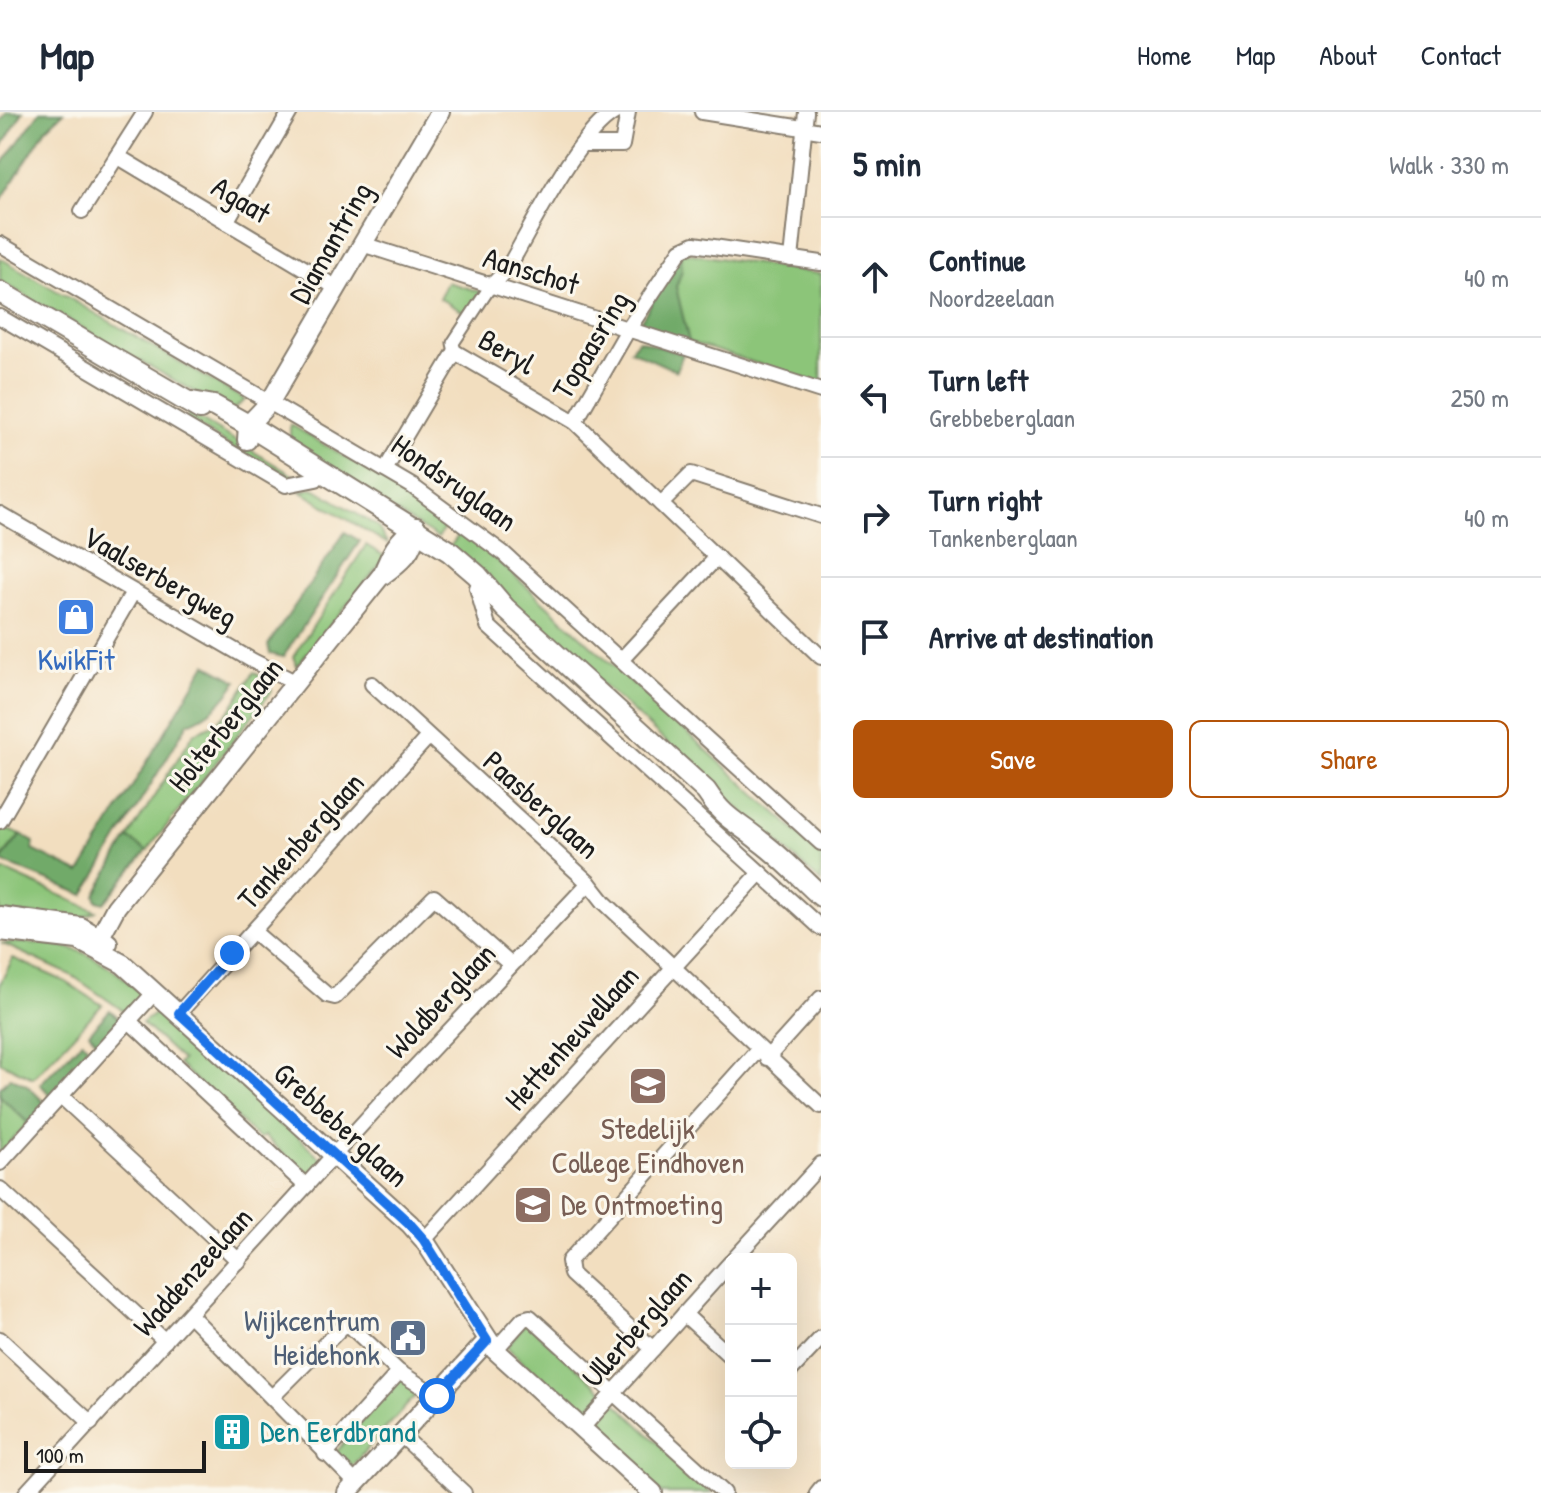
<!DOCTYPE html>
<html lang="en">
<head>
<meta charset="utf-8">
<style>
  :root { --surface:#fff; --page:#f6f6f7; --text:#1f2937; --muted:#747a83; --line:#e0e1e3; --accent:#b45309 }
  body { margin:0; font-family:"Patrick Hand",sans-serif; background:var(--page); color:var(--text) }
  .controls { position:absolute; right:24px; bottom:24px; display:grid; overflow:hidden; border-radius:12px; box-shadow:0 8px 32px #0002 }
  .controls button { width:72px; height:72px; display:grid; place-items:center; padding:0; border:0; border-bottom:2px solid var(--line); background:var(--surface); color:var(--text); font:40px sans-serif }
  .scale { position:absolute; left:24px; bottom:20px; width:182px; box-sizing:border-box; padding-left:8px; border:4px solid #1c1c1c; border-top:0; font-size:22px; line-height:28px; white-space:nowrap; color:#1c1c1c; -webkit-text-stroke:6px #fbf7ec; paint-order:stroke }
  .stop { position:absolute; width:24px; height:24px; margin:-18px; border:6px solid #1a73e8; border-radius:50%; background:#fff }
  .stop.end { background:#1a73e8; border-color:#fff; box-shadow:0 2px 8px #0008 }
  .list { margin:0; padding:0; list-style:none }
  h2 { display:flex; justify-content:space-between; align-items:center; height:104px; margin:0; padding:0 32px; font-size:34px }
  h2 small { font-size:26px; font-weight:400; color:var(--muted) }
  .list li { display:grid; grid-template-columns:52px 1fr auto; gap:24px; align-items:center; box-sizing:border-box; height:120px; padding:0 32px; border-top:2px solid var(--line) }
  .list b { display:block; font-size:30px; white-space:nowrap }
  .list p { margin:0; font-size:26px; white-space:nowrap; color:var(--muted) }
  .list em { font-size:26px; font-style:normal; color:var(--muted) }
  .actions { display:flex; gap:16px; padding:24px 32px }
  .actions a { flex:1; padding:18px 0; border:2px solid var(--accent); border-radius:12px; text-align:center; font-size:28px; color:var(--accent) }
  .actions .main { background:var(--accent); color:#fff }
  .icon { flex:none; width:44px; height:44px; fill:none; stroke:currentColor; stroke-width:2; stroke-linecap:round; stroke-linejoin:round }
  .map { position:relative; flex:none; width:821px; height:1381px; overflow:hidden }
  header { display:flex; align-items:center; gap:48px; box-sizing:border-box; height:112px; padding:0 40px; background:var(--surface); border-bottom:2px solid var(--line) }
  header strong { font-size:38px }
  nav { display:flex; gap:44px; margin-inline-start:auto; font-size:28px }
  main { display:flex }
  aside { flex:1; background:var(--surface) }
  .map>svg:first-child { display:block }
  .green { fill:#8cc579; stroke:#54704a; stroke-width:2 }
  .forest { fill:#71aa69; stroke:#466342; stroke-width:2 }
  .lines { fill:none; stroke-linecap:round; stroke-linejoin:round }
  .pedestrian-casing { stroke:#877d6e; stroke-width:15 }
  .minor-casing { stroke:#877d6e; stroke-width:18 }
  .tertiary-casing { stroke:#877d6e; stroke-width:22 }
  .secondary-casing { stroke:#877d6e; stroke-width:24 }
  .pedestrian { stroke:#fff; stroke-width:11 }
  .minor { stroke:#fff; stroke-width:14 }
  .tertiary { stroke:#fff; stroke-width:18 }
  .secondary { stroke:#fff; stroke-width:20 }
  .route { stroke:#1a73e8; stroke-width:10 }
  .labels { text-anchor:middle; stroke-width:6; stroke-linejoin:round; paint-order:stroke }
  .street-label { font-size:30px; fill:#1c1c1c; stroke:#fbf7ec }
  .shop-label { font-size:30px; fill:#366cbe; stroke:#fbf7ec }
  .education-label { font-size:30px; fill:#785e54; stroke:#fbf7ec }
  .service-label { font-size:30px; fill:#4e5e75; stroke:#fbf7ec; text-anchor:end }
  .culture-label { font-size:30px; fill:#0d838f; stroke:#fbf7ec; text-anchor:start }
</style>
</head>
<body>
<header>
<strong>Map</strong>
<nav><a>Home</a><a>Map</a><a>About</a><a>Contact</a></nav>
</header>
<main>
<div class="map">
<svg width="821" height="1381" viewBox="0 0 821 1381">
  <rect width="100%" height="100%" fill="#fbf7ec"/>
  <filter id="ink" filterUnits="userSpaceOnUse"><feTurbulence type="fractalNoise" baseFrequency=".0125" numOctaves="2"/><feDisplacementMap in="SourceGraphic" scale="16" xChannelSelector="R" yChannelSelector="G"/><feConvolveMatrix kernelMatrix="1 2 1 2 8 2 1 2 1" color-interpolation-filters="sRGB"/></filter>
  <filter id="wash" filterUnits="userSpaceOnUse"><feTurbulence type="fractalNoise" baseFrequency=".006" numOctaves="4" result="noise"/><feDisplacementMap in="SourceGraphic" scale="32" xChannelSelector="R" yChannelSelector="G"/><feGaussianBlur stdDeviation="1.8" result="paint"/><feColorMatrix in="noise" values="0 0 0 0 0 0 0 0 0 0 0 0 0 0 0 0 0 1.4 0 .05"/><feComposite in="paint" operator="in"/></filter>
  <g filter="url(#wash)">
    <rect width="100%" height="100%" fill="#f2debf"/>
    <g class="green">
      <path d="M 680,140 L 821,162 L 821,272 L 689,230 L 666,187 C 679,172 683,161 680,140 Z"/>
      <polygon points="0,146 245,288 230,300 0,169"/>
      <polygon points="447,170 481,180 465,201 439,186"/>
      <polygon points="188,300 299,367 282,367 187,307"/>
      <polygon points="290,312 449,408 438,426 290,336"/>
      <polygon points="314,376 377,414 388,432 300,379"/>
      <polygon points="463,417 821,742 821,770 450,435"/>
      <polygon points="366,433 386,445 297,554 293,545"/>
      <polygon points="254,560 266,568 272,579 147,739 128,726 194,621 215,612 230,598"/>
      <polygon points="5,717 21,723 0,748 0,720"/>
      <polygon points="4,758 96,799 82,806 0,800 0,763"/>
      <path d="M 1,831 C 71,829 95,838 145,885 L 128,902 L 73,864 Z"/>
      <polygon points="13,846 66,870 102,893 33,966 0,950 0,872"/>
      <polygon points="160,898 323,1048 308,1064 264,1024 259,1027 178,952 182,948 142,911"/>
      <polygon points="0,984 28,1011 0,1042"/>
      <polygon points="526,1210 604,1280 580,1306 507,1235"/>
      <polygon points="400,1264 418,1281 350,1356 336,1340"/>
      <polygon points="616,1291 711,1381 661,1381 593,1318"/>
    </g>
    <g class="forest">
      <polygon points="7,0 23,0 0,38 0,10"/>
      <polygon points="40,0 64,0 46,17 0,90 0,55"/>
      <polygon points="681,144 682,158 676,175 689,230 638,213"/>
      <polygon points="639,228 683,242 676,259 630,238"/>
      <polygon points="345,420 360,429 283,545 270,542 268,533"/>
      <path d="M 206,552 L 237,569 C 224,589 210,603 188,611 L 84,783 L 0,749 L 21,723 L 34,730 L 33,738 L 80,761 Z"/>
      <polygon points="128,726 147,739 104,791 97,789 95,783"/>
      <polygon points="110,898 122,909 100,933 89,921"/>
      <polygon points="82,929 93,941 52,985 40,972"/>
      <polygon points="10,965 27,973 46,992 28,1011 0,984 0,976"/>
    </g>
  </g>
  <g filter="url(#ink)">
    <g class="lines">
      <g class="pedestrian-casing">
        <polyline id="pedestrian" points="455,240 453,231 490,175"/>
      </g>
      <g class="minor-casing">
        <g id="minor">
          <polyline points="702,0 821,19"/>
          <polyline points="582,33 622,33 628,0"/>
          <polyline points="117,44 337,176"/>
          <polyline points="82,99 145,0"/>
          <polyline points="226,110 290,0"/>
          <polyline points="0,132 412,374 503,441 821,731"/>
          <polyline points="362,132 821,279"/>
          <polyline points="791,147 806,0"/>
          <path d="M 490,175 L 506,159 C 530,119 577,21 615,0"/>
          <polyline points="0,205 286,373 316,367"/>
          <polyline points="575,310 629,216 681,138 694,132 821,151"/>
          <polyline points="385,358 455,240 575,310 821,545"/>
          <polyline points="661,392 691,362 821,404"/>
          <polyline points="0,402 253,549 295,570"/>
          <polyline points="477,476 488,514 821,816"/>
          <polyline points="621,548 717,445"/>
          <polyline points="372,572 589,771 604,790 821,994"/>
          <polyline points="0,709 133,480"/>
          <polyline points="254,820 327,883 335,885 434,785 510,852"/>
          <polyline points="179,901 428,625"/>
          <polyline points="129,909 306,1074"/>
          <polyline points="767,946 821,886"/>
          <polyline points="62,985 239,1149"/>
          <polyline points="0,1051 155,880"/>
          <polyline points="0,1077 165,1229"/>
          <polyline points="424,1128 760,761"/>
          <polyline points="734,1147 821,1052"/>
          <polyline points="684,1202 731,1245"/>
          <polyline points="191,1204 356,1371"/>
          <polyline points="0,1227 91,1311"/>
          <polyline points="653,1237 571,1162 569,1149 758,938"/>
          <polyline points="495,1238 523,1207 530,1205 724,1381"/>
          <polyline points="791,1258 821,1226"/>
          <polyline points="272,1285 342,1215 349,1213 399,1260 437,1284"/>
          <polyline points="581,1317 731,1150"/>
          <polyline points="401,1323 464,1381"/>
          <polyline points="325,1342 399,1260"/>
          <polyline points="26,1381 385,987 589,771"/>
          <polyline points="817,1381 821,1376"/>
        </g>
      </g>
      <g class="tertiary-casing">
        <g id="tertiary">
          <polyline points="247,328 248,313 270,290 440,0"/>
          <path d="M 382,463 C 390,443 397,427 416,415"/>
          <polyline points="0,804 81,815 108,831"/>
          <polyline points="0,819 78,828 123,852 410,1112 424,1128 495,1238 653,1381"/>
          <path d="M 87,831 L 100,825 L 116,795 L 380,465 C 399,451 415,440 416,415"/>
          <polyline points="347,1381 487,1229"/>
        </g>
      </g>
      <g class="secondary-casing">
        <g id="secondary">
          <polyline points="0,180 200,297"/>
          <path d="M 192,290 L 214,294 L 248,313 L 449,439 L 477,463 L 505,496 L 706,679 C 725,708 736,709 760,729 C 782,745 801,766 821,784"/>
        </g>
      </g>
      <use href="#pedestrian" class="pedestrian"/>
      <use href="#minor" class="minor"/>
      <use href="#tertiary" class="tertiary"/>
      <use href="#secondary" class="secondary"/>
    </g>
  </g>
  <g class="lines" filter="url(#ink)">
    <polyline class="route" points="232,841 179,901 410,1112 424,1128 487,1229 437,1284"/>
  </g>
  <defs>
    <g id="shop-square" transform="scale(2)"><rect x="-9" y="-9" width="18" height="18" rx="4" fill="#3f7fe0" stroke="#fbf7ec"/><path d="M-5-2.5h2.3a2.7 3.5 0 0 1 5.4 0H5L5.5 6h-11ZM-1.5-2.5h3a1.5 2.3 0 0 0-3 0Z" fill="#fff"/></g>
    <g id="school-square" transform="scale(2)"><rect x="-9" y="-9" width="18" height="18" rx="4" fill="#8d6e63" stroke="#fbf7ec"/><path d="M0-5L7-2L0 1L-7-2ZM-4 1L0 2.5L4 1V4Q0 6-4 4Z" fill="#fff"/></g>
    <g id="civic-square" transform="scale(2)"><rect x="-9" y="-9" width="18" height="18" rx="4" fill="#5c6f8a" stroke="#fbf7ec"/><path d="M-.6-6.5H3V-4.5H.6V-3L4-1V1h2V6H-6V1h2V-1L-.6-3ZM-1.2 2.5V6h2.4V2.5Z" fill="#fff"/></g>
    <g id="building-square" transform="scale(2)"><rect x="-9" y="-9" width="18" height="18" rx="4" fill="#0f9aa8" stroke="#fbf7ec"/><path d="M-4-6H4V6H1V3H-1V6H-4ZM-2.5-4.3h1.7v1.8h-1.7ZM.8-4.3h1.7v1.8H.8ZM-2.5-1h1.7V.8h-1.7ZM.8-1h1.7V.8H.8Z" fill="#fff"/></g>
  </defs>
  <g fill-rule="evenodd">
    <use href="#shop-square" x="76" y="505"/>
    <use href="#school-square" x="648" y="974"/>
    <use href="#school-square" x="533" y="1093"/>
    <use href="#civic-square" x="408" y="1226"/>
    <use href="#building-square" x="232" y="1320"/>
  </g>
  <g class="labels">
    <g class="street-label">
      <text transform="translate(241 88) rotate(31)" y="10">Agaat</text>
      <text transform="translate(331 131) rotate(-60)" y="10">Diamantring</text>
      <text transform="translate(531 159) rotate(17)" y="10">Aanschot</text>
      <text transform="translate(591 233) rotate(-59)" y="10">Topaasring</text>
      <text transform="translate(507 240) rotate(30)" y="10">Beryl</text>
      <text transform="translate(454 371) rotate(35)" y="10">Hondsruglaan</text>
      <text transform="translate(160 465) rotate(30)" y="10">Vaalserbergweg</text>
      <text transform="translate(226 613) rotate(-51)" y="10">Holterberglaan</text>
      <text transform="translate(541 693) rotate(42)" y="10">Paasberglaan</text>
      <text transform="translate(301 729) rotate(-48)" y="10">Tankenberglaan</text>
      <text transform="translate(441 889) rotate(-47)" y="10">Woldberglaan</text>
      <text transform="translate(572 926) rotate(-48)" y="10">Hettenheuvellaan</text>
      <text transform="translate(341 1013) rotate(42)" y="10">Grebbeberglaan</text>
      <text transform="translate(193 1160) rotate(-48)" y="10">Waddenzeelaan</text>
      <text transform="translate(637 1216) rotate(-48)" y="10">Ullerberglaan</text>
    </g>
    <g class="shop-label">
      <text x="76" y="558">KwikFit</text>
    </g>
    <g class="education-label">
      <text x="648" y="1027">Stedelijk<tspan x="648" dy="34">College Eindhoven</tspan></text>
      <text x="561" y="1103" text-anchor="start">De Ontmoeting</text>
    </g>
    <g class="service-label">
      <text x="380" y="1219">Wijkcentrum<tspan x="380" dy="34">Heidehonk</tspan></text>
    </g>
    <g class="culture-label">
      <text x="260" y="1330">Den Eerdbrand</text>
    </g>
  </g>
</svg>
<div class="controls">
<button>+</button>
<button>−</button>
<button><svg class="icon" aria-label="locate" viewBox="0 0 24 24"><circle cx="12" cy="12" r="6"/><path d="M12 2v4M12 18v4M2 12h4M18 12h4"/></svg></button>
</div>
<div class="scale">100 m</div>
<div class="stop" style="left:437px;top:1284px"></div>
<div class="stop end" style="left:232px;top:841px"></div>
</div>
<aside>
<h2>5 min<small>Walk · 330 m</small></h2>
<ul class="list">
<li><svg class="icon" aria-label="ahead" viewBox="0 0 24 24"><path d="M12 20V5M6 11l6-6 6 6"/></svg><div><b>Continue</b><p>Noordzeelaan</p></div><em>40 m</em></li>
<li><svg class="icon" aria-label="left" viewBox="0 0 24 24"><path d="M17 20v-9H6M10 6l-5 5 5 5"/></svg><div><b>Turn left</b><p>Grebbeberglaan</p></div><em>250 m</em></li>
<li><svg class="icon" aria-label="right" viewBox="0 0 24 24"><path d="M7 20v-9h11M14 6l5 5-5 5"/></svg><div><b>Turn right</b><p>Tankenberglaan</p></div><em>40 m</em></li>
<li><svg class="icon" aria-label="arrive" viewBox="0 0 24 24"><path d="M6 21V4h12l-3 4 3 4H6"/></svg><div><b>Arrive at destination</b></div></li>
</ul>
<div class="actions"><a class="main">Save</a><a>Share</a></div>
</aside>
</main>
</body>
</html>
